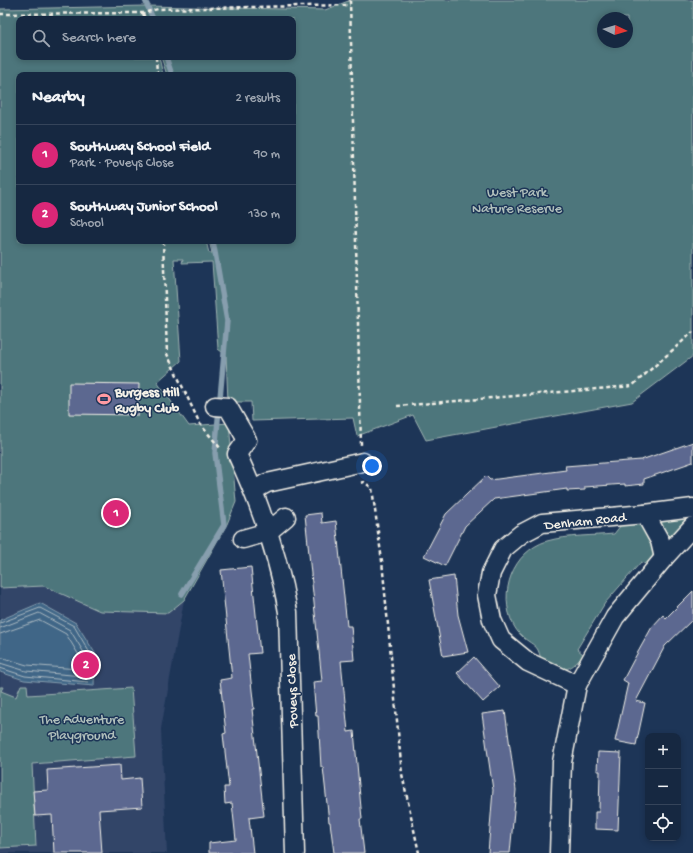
<!DOCTYPE html>
<html lang="en">
<head>
<meta charset="utf-8">
<style>
  :root { --surface:#162841; --page:#1f3048; --text:#f1f3f6; --muted:#9ea6b1; --line:#35445a; --accent:#db2777 }
  body { margin:0; font-family:"Gochi Hand",sans-serif; background:var(--page); color:var(--text) }
  .controls { position:absolute; right:12px; bottom:12px; display:grid; overflow:hidden; border-radius:8px; box-shadow:0 2px 6px #0003 }
  .controls button { width:36px; height:36px; display:grid; place-items:center; padding:0; border:0; border-bottom:1px solid var(--line); background:var(--surface); color:var(--text); font:20px sans-serif }
  .compass { position:absolute; left:597px; top:12px; width:36px; height:36px; border-radius:50%; background:var(--surface); box-shadow:0 2px 6px #0003; rotate:94deg }
  .you { position:absolute; left:372px; top:466px; width:14px; height:14px; margin:-10px; border:3px solid #fff; border-radius:50%; background:#1a73e8; box-shadow:0 0 0 6px #1a73e833 }
  .badge { display:grid; place-items:center; width:26px; height:26px; border-radius:50%; background:var(--accent); color:#fff; font-size:13px; font-weight:700 }
  .pin { position:absolute; translate:-50% -50%; border:2px solid #fff; box-shadow:0 1px 4px #0006 }
  .list { margin:0; padding:0; list-style:none }
  h2 { display:flex; justify-content:space-between; align-items:center; height:52px; margin:0; padding:0 16px; font-size:17px }
  h2 small { font-size:13px; font-weight:400; color:var(--muted) }
  .list li { display:grid; grid-template-columns:26px 1fr auto; gap:12px; align-items:center; box-sizing:border-box; height:60px; padding:0 16px; border-top:1px solid var(--line) }
  .list b { display:block; font-size:15px; white-space:nowrap }
  .list p { margin:0; font-size:13px; white-space:nowrap; color:var(--muted) }
  .list em { font-size:13px; font-style:normal; color:var(--muted) }
  .icon { flex:none; width:22px; height:22px; fill:none; stroke:currentColor; stroke-width:2; stroke-linecap:round; stroke-linejoin:round }
  .map { position:relative; flex:none; width:693px; height:853px; overflow:hidden }
  .search { position:absolute; background:var(--surface); box-shadow:0 2px 6px #0003; left:16px; top:16px; width:280px; height:44px; display:flex; align-items:center; gap:10px; box-sizing:border-box; padding:0 14px; border-radius:8px; color:var(--muted); font-size:15px }
  .panel { position:absolute; background:var(--surface); box-shadow:0 2px 6px #0003; left:16px; top:72px; width:280px; height:172px; border-radius:8px }
  .map>svg:first-child { display:block }
  .built { fill:#304468 }
  .green { fill:#4d767b; stroke:#a0b4b2; fill-rule:evenodd }
  .water { fill:#3f6687; stroke:#879eae }
  .lines { fill:none; stroke-linecap:round; stroke-linejoin:round }
  .shore { stroke:#acb9c1; stroke-width:1 }
  .stream { stroke:#879eae; stroke-width:5.5 }
  .building { fill:#5b6890; stroke:#f4f1e8 }
  .minor-casing { stroke:#f4f1e8; stroke-width:21 }
  .path { stroke:#f4f1e8; stroke-width:2.5; stroke-dasharray:4 3; stroke-linecap:butt }
  .minor { stroke:#1d3557; stroke-width:18 }
  .labels { text-anchor:middle; stroke-width:3; stroke-linejoin:round; paint-order:stroke }
  .park-label { font-size:14px; fill:#b1c0bc; stroke:#1d3557 }
  .poi-label { font-size:14px; font-weight:bold; fill:#f4f1e8; stroke:#1d3557; text-anchor:start }
  .street-label { font-size:14px; fill:#f4f1e8; stroke:#1d3557 }
</style>
</head>
<body>
<div class="map">
<svg width="693" height="853" viewBox="0 0 693 853">
  <rect width="100%" height="100%" fill="#1d3557"/>
  <filter id="ink" filterUnits="userSpaceOnUse"><feTurbulence type="fractalNoise" baseFrequency=".025" numOctaves="2"/><feDisplacementMap in="SourceGraphic" scale="8" xChannelSelector="R" yChannelSelector="G"/><feConvolveMatrix kernelMatrix="1 2 1 2 8 2 1 2 1" color-interpolation-filters="sRGB"/></filter>
  <g filter="url(#ink)">
    <polygon class="built" points="200,424 236,502 227,524 184,600 161,729 167,853 0,853 0,435 189,426"/>
    <g class="green">
      <path d="M 351,0 L 693,0 L 693,356 L 632,402 L 426,440 L 413,415 L 357,436 L 353,418 L 252,421 L 251,402 L 228,402 L 226,355 L 218,349 L 212,262 L 182,263 L 183,259 L 174,259 L 181,361 L 157,382 L 189,426 L 229,423 L 236,502 L 227,524 L 184,600 L 168,613 L 100,611 L 44,586 L 0,588 L 0,9 L 146,6 L 325,10 ZM 603,18 L 627,18 L 627,42 L 603,42 ZM 19,19 L 293,19 L 293,57 L 161,57 L 167,75 L 293,75 L 293,241 L 209,241 L 212,253 L 209,253 L 206,241 L 19,241 L 19,75 L 163,75 L 159,57 L 19,57 Z"/>
      <polygon points="693,516 667,542 655,518"/>
      <path d="M 625,520 L 640,521 L 649,532 L 655,554 L 648,565 L 641,562 L 605,603 L 577,649 L 584,655 C 568,673 564,671 542,665 C 541,660 540,654 538,650 C 535,644 526,641 522,636 C 518,633 515,628 513,624 C 498,593 512,552 547,541 C 568,535 593,536 614,534 Z"/>
      <polygon points="21,685 27,685 28,695 131,688 136,756 32,764 36,846 0,848 0,687 3,687 1,691 16,697"/>
    </g>
    <polygon class="water" points="40,603 76,623 95,653 94,686 24,680 0,672 0,620"/>
    <g class="lines">
      <g class="shore">
        <polyline points="0,623 40,608 74,626 91,655 90,680 88,682 25,676 0,668"/>
        <polyline points="0,628 39,613 70,630 86,656 86,674 83,676 26,671 0,663"/>
        <polyline points="0,634 40,620 66,634 80,657 80,668 78,669 27,665 0,657"/>
      </g>
      <g class="stream">
        <polyline points="145,0 153,19"/>
        <polyline points="166,57 172,75"/>
        <polyline points="182,594 224,525 215,453 227,321 213,241"/>
      </g>
    </g>
    <g class="building">
      <polygon points="69,383 139,384 138,415 69,414"/>
      <polygon points="693,442 693,462 644,479 644,484 625,486 625,484 585,487 585,490 567,491 567,489 494,499 465,526 445,566 424,556 446,514 486,476 490,480 566,470 565,466 641,460"/>
      <polygon points="321,513 322,523 336,521 347,626 351,626 354,660 341,661 348,732 354,731 362,819 360,819 364,853 334,853 330,822 329,822 323,767 321,767 318,716 316,716 313,682 322,681 305,515"/>
      <polygon points="251,567 260,653 248,654 254,709 252,709 264,816 249,818 253,853 209,853 209,843 236,840 232,803 225,804 224,787 229,787 223,734 226,733 220,680 232,678 221,570"/>
      <polygon points="454,576 458,615 468,652 443,656 429,580"/>
      <polygon points="693,591 693,619 665,646 636,701 645,703 636,745 615,741 628,683 623,680 633,661 652,627 663,615 666,618"/>
      <polygon points="474,657 500,687 483,702 457,673"/>
      <polygon points="505,711 516,790 510,853 488,853 493,790 482,714"/>
      <polygon points="598,752 621,753 618,830 595,829 595,812 599,812 600,771 597,771"/>
      <polygon points="120,765 121,780 140,778 142,807 99,810 102,853 54,853 52,815 35,816 33,791 48,790 47,770"/>
    </g>
    <g class="lines">
      <g class="minor-casing">
        <g id="minor">
          <path d="M 215,406 L 228,407 L 247,440 L 237,454 C 260,504 279,557 288,612 L 295,853"/>
          <polyline points="254,490 267,483 363,462"/>
          <polyline points="645,514 693,508"/>
          <polyline points="243,539 268,532 286,517"/>
          <polyline points="577,685 528,662 501,640 492,620 487,595 491,573 503,549 521,534 542,523 645,514 660,541 664,558"/>
          <polyline points="559,853 562,762 577,685 615,617 664,558 693,526"/>
        </g>
      </g>
      <g class="path">
        <polyline points="350,0 361,445"/>
        <polyline points="143,13 145,19"/>
        <polyline points="0,14 143,13 158,9 350,5"/>
        <polyline points="156,57 157,75"/>
        <polyline points="163,241 167,354 200,424 221,449"/>
        <polyline points="397,406 632,386 693,332"/>
        <polyline points="361,483 364,482 372,488 382,561 402,774 419,853"/>
      </g>
      <use href="#minor" class="minor"/>
    </g>
  </g>
  <defs>
    <g id="stadium-bare" transform="scale(1.08)"><path d="M0-5a6.5 5 0 1 0 0 10a6.5 5 0 1 0 0-10ZM-3.5-1.8h7v3.6h-7Z" fill="#ff9aa2" stroke="#1d3557" stroke-width="2.5" paint-order="stroke"/></g>
  </defs>
  <g fill-rule="evenodd">
    <use href="#stadium-bare" x="104" y="399"/>
  </g>
  <g class="labels">
    <g class="park-label">
      <text x="517" y="196">West Park<tspan x="517" dy="16">Nature Reserve</tspan></text>
      <text x="82" y="723">The Adventure<tspan x="82" dy="16">Playground</tspan></text>
    </g>
    <g class="poi-label">
      <text x="115" y="396">Burgess Hill<tspan x="115" dy="16">Rugby Club</tspan></text>
    </g>
    <g class="street-label">
      <text transform="translate(585 520) rotate(-6)" y="5">Denham Road</text>
      <text transform="translate(291 691) rotate(-92)" y="5">Poveys Close</text>
    </g>
  </g>
</svg>
<div class="controls">
<button>+</button>
<button>−</button>
<button><svg class="icon" aria-label="locate" viewBox="0 0 24 24"><circle cx="12" cy="12" r="6"/><path d="M12 2v4M12 18v4M2 12h4M18 12h4"/></svg></button>
</div>
<svg class="compass" viewBox="-18 -18 36 36"><path d="M0-13l5 13h-10z" fill="#e53935"/><path d="M0 13l5-13h-10z" fill="#9ea6b1"/></svg>
<div class="you"></div>
<div class="pin badge" style="left:116px;top:513px">1</div>
<div class="pin badge" style="left:86px;top:665px">2</div>
<div class="search"><svg class="icon" aria-label="search" viewBox="0 0 24 24"><circle cx="10" cy="10" r="6"/><path d="M15 15l6 6"/></svg>Search here</div>
<section class="panel">
<h2>Nearby<small>2 results</small></h2>
<ul class="list">
<li><span class="badge">1</span><div><b>Southway School Field</b><p>Park · Poveys Close</p></div><em>90 m</em></li>
<li><span class="badge">2</span><div><b>Southway Junior School</b><p>School</p></div><em>130 m</em></li>
</ul>
</section>
</div>
</body>
</html>
